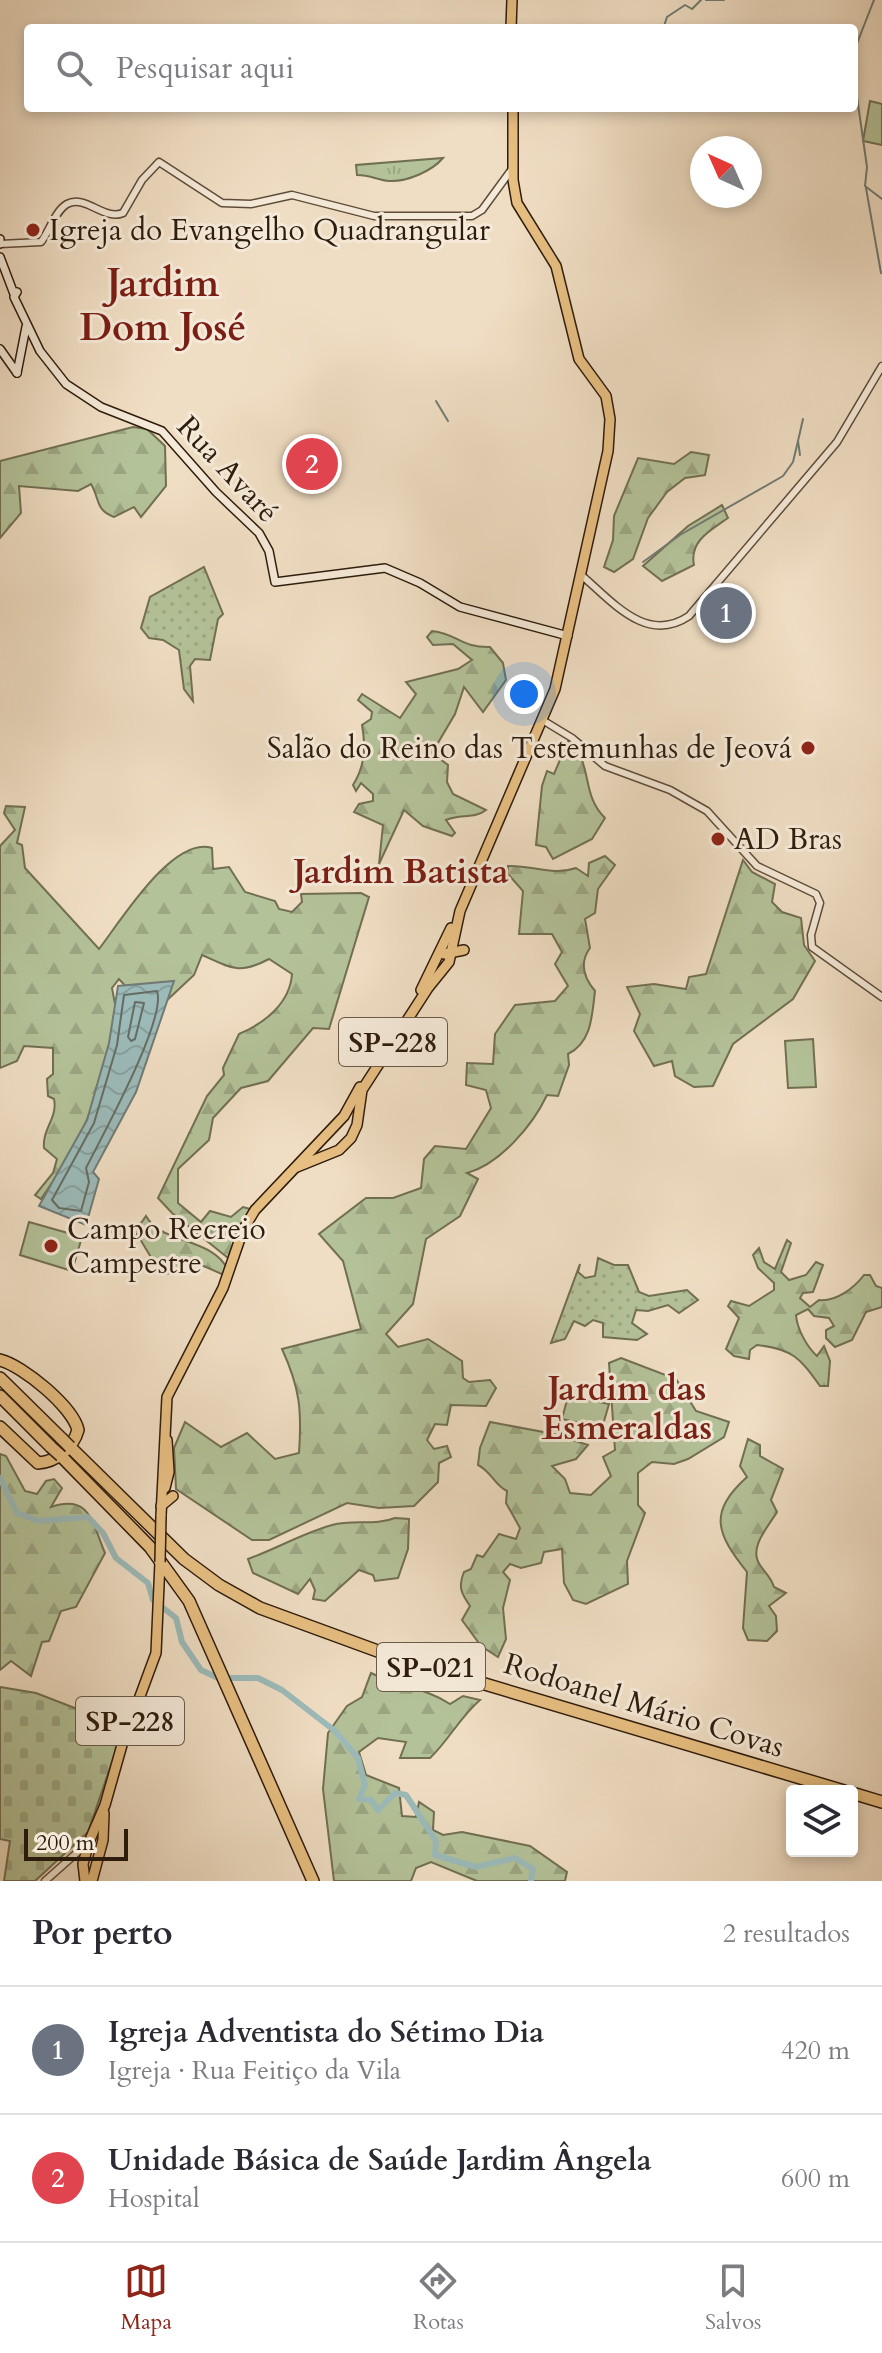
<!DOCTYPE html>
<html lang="pt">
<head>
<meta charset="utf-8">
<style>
  :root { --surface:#fff; --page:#f2f2f3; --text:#2b2b33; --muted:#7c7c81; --line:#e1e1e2; --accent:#8f2418 }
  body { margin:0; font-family:Cardo,serif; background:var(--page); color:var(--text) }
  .controls { position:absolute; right:24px; bottom:24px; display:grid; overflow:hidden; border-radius:8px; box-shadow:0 4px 12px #0003 }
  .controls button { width:72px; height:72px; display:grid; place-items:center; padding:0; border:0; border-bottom:2px solid var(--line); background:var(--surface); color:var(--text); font:40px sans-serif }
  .compass { position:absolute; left:690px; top:136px; width:72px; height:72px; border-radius:50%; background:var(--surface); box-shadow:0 4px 12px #0003; rotate:315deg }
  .scale { position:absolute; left:24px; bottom:20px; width:104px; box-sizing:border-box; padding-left:8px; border:4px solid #2e1c0c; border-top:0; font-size:22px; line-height:28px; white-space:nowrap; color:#2e1c0c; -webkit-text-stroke:6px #f5ead9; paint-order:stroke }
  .you { position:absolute; left:524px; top:694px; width:28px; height:28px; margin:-20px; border:6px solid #fff; border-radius:50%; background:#1a73e8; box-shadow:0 0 0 12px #1a73e833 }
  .badge { display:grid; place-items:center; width:52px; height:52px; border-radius:50%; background:var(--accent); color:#fff; font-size:26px; font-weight:700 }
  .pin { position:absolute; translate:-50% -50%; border:4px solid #fff; box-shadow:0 2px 8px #0006 }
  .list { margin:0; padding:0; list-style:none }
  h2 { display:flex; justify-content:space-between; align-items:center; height:104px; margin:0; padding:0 32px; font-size:34px }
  h2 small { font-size:26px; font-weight:400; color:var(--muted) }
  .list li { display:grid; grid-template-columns:52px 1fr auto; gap:24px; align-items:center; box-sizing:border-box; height:128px; padding:0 32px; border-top:2px solid var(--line) }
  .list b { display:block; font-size:30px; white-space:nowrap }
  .list p { margin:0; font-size:26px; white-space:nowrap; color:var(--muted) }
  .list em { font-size:26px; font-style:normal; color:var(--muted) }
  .icon { flex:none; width:44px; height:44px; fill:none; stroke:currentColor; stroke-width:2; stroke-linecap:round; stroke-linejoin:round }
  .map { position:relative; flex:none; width:882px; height:1881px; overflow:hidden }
  .search { position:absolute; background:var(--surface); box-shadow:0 4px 12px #0003; left:24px; right:24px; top:24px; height:88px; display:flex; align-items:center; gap:20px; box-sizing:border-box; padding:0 28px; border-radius:8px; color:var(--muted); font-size:30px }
  .sheet { height:360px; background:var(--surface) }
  nav { display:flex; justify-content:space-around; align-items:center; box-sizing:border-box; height:112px; border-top:2px solid var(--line); background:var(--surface); font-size:22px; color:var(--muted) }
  nav a { display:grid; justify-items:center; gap:4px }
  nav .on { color:var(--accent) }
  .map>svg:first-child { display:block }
  .grass { fill:url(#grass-dots); stroke:#716f52; stroke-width:2 }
  .forest { fill:url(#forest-firs); stroke:#716f52; stroke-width:2 }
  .cemetery { fill:url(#cemetery-stones); stroke:#716f52; stroke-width:2 }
  .park { fill:url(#park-tufts); stroke:#716f52; stroke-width:2 }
  .pitch { fill:#b4c299; stroke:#716f52; stroke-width:2 }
  .water { fill:url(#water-waves); stroke:#707b74; stroke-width:2 }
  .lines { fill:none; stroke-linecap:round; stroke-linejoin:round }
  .shore { stroke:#656c63; stroke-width:2 }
  .stream { stroke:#707b74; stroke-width:2 }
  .river { stroke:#9cbbba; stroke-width:6 }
  .tertiary-casing { stroke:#5e4c3a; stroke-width:9 }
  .secondary-casing { stroke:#2e1c0c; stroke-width:10 }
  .primary-casing { stroke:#2e1c0c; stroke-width:12 }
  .motorway-casing { stroke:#2e1c0c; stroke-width:14 }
  .tertiary { stroke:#f5ead9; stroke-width:6 }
  .secondary { stroke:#f5ead9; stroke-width:7 }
  .primary { stroke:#e8bf82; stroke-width:9 }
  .motorway { stroke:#e8bf82; stroke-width:11 }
  .primary-bridge-casing { stroke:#2e1c0c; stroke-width:12; stroke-linecap:butt }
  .motorway-bridge-casing { stroke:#2e1c0c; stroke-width:14; stroke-linecap:butt }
  .primary-bridge { stroke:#e8bf82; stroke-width:9 }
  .motorway-bridge { stroke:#e8bf82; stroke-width:11 }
  .poi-dot { fill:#8f2418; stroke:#f5ead9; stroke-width:3 }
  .labels { text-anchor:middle; stroke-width:6; stroke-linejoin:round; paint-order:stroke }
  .shield { fill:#f5ead9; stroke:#6a5a4a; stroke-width:2 }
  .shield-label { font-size:28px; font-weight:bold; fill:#2e1c0c }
  .poi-label { font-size:30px; fill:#2e1c0c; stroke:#f5ead9; text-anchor:start }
  .street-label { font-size:30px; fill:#2e1c0c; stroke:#f5ead9 }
  .quarter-label { font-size:34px; font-weight:bold; fill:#7a1f14; stroke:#f5ead9 }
  .district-label { font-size:38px; font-weight:bold; fill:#7a1f14; stroke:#f5ead9 }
</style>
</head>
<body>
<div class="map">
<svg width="882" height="1881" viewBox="0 0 882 1881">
  <defs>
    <pattern id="grass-dots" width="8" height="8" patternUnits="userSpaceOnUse" patternTransform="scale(2)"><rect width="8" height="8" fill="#b4c299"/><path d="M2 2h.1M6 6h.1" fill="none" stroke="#9ba683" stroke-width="1.8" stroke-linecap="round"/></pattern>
    <pattern id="forest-firs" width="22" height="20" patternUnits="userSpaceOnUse" patternTransform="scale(2)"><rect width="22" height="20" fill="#b4c299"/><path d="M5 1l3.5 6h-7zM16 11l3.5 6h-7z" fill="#9ba683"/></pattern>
    <pattern id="cemetery-stones" width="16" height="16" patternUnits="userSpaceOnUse" patternTransform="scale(2)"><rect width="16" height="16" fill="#b4c299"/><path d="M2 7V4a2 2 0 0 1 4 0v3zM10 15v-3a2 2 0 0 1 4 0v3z" fill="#9ba683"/></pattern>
    <pattern id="park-tufts" width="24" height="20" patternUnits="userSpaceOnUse" patternTransform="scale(2)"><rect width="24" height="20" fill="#b4c299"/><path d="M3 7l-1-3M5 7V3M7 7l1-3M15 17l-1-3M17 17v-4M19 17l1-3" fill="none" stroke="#9ba683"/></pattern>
    <pattern id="water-waves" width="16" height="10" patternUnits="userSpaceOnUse" patternTransform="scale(2)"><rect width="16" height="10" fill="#9cbbba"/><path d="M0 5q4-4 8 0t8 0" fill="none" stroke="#87a09f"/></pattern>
  </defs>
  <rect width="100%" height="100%" fill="#f0dec4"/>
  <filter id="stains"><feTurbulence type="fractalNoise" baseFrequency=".0025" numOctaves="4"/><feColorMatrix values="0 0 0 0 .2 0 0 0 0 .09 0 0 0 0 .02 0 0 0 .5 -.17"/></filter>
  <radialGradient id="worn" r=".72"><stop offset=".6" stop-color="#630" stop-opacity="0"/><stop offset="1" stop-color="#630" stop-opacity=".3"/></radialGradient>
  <g class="grass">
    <polygon points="204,567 223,614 218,619 210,660 195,659 190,666 193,701 184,689 179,650 163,640 149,638 141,628 150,597"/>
    <polygon points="598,1258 614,1265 628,1265 639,1292 649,1296 687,1290 698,1300 679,1313 668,1305 648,1311 636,1310 632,1323 647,1334 637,1340 603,1337 603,1323 593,1320 585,1326 574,1321 565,1339 551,1343 580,1264 578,1272 585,1278 595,1276"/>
  </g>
  <g class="forest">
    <path d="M 133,427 L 147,429 L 165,446 L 166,486 L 141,517 L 134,507 L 114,517 C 95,510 100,499 91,484 L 78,491 L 19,486 L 21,513 L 0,538 L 0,461 Z"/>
    <polygon points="691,452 709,455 705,475 685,478 667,492 648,518 633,559 614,572 604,567 613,540 614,516 638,458 674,464"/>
    <path d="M 722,505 L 728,518 C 711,530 689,541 694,565 L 662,581 L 643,566 L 688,526 Z"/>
    <path d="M 432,631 C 458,634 462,648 490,647 L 503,663 L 506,680 L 483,712 L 464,687 L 455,714 L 432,753 L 448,765 L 447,782 L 453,794 L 486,810 C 475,819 460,814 446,820 L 455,833 L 452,836 L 423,826 L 404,810 L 379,864 L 383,825 L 354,812 L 359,804 L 373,801 L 373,794 L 361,783 L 356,791 L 353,785 C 365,766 366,747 362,725 L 371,719 L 372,712 L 358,700 L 362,694 L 400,718 L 416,694 L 406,682 L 458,669 L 472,660 L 453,644 L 433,645 L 427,637 Z"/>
    <path d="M 568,741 C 594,762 580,794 605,818 L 592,839 L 553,859 L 546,847 L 536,845 L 542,786 L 547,771 L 554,774 Z"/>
    <path d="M 6,806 L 25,807 L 17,843 L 22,845 L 25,868 L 99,949 C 120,922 173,835 212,848 L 213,869 L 229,867 L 245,892 L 275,901 L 279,909 L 292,912 L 302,902 L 301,894 L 361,893 L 369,897 L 329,1029 L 313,1028 L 268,1081 L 241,1088 L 213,1118 L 209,1140 L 178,1169 L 178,1203 L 201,1222 L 210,1211 L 231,1217 L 243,1207 L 250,1209 L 228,1258 L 172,1213 L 158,1198 L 207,1096 L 224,1075 L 223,1068 L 239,1034 C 265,1023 290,1003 292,974 L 269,959 C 239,975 231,968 202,955 L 194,975 L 165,1002 L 129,990 L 119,979 L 112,988 L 118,1020 L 99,1088 L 77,1146 L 41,1199 L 35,1195 L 53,1173 L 57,1159 L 44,1148 C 42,1129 58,1118 54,1099 L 48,1096 L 47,1079 L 53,1074 L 53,1048 L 24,1046 L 17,1061 L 0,1068 L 0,846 L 15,830 L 4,813 Z"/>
    <path d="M 605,856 L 615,865 L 598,889 L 595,913 L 585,919 L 590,948 C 579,963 584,978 595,991 C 592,1015 592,1042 568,1054 L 569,1065 L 558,1096 L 547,1095 C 533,1125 500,1164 467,1173 L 478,1179 L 460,1216 L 426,1239 L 413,1304 L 386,1334 L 398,1347 L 428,1339 L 462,1361 L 463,1378 L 469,1382 L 490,1380 L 496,1388 L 486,1406 L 451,1405 L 447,1425 L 435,1424 L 427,1440 L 434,1449 L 447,1446 L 451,1457 L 439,1463 L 438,1482 L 414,1506 L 379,1508 L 347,1503 L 269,1540 L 252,1540 L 176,1489 L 174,1448 L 185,1422 L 221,1447 L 247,1433 L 275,1459 L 299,1453 C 302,1411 300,1388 282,1349 L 361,1329 L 343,1261 L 319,1234 L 366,1198 L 393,1198 L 421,1188 L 424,1159 L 435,1146 L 466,1149 L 491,1108 L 486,1090 L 466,1085 L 467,1063 L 493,1064 L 495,1034 L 515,1005 L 555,1001 L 568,986 L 555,964 L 562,952 L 552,934 L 519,934 L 523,891 L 508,874 L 508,866 C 532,865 553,876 576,868 L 588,876 L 589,863 Z"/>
    <polygon points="743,860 752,872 775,884 772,902 782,912 801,918 804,945 815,961 793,999 733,1044 713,1086 694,1087 675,1076 672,1061 654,1066 634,1031 640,1014 627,987 654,984 686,989 689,977 706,974"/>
    <path d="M 146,1216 C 161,1244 212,1237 228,1270 L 224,1275 L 190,1260 L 173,1273 L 161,1274 L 137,1234 L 128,1239 L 106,1230 L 113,1224 L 121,1227 L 141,1223 Z"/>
    <path d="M 787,1240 L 791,1243 L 781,1272 L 789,1280 L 806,1275 L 816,1262 L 823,1265 L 813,1292 L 803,1293 L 800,1298 L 810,1307 L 819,1300 C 836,1302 854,1288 864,1275 L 870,1275 L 876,1286 L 882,1288 L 882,1307 L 866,1312 L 852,1340 L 835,1347 L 826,1338 L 826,1330 L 834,1326 L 829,1318 L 814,1316 L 808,1309 L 796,1315 C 797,1329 807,1347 817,1356 L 824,1346 L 830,1361 L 828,1386 L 820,1386 C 800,1358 793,1349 757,1345 L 750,1350 L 749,1359 L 734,1356 L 726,1349 L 739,1318 L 728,1306 L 731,1301 L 749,1306 L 774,1290 L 774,1283 L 758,1268 L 753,1255 L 759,1248 L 764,1262 L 775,1269 Z"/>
    <path d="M 621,1358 L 676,1379 L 696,1411 L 729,1422 L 724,1437 L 688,1459 L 674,1464 L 652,1462 L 638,1473 L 638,1505 L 645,1513 L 627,1561 L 628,1584 L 586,1604 L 573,1600 L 564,1583 L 562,1549 L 544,1552 L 541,1563 L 521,1568 L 510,1564 L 503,1572 L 510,1580 L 503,1608 L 506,1639 L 498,1657 L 481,1646 L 462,1620 L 470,1606 C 461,1593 458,1587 464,1572 L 471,1569 L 477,1555 L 483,1557 L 499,1534 L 516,1539 L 520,1528 L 506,1503 L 507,1491 C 495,1486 491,1471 478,1465 L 480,1448 L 490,1422 L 554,1434 L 588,1445 L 576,1459 L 552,1466 L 565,1479 L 570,1493 L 591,1495 L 611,1476 L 603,1457 L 615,1450 L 609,1363 Z"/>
    <path d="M 748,1439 L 760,1445 L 760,1456 L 783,1469 L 771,1500 L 777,1512 C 768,1527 748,1548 760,1565 C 766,1574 771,1577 774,1587 L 786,1593 L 769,1606 L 776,1616 L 777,1631 L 767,1641 L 748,1640 L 743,1628 L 747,1572 C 717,1534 707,1513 747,1477 L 740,1466 Z"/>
    <path d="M 0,1454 L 6,1456 L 25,1491 L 37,1494 L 46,1481 L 54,1479 L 62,1488 L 51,1507 C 90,1494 92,1522 105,1553 L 76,1607 L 61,1611 L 49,1641 L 42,1642 L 31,1676 L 11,1661 L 0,1670 Z"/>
    <path d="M 395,1518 L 409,1519 L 408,1549 L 398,1578 L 375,1581 L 373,1575 L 359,1570 L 325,1601 L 313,1599 L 315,1590 L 310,1579 L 298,1594 L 253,1573 L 248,1559 C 276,1549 303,1533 332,1525 C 353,1519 375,1526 395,1518 Z"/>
    <path d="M 371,1673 C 399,1687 426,1688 450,1704 L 463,1696 L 480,1700 C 460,1717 449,1740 430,1758 L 400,1758 L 406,1742 L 378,1738 L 359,1752 L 366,1775 L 399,1788 L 402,1816 L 416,1817 L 419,1802 L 434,1812 L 433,1830 L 443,1835 L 462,1832 L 530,1846 L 567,1872 L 565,1881 L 477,1881 L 431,1862 L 416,1868 L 411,1881 L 334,1881 L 323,1789 L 328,1733 L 347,1706 L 362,1697 Z"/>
  </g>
  <polygon class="cemetery" points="0,1687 36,1693 124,1727 88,1832 35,1881 4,1881 10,1841 0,1839"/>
  <path class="park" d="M 443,158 C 432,171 407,182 389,181 C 378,180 370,175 357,175 L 356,165 Z"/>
  <g class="pitch">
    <polygon points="870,101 882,104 882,145 863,141"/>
    <polygon points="813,1039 816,1087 788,1088 785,1041"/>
    <polygon points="29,1222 82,1237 72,1271 20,1255"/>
    <polygon points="568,1396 609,1404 602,1428 562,1419"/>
  </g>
  <polygon class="water" points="174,981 136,1092 93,1172 99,1179 86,1225 39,1206 87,1120 109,1043 118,986"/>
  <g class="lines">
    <g class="shore">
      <path d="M 157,991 C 167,1019 101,1138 86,1168 L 89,1182 L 81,1211 L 59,1208 L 52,1200 L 94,1123 L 117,1045 L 124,995 Z"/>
      <polygon points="135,1002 144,1003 135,1039 131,1041 128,1037"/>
    </g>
    <g class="stream">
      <polyline points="706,0 724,0"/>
      <polyline points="664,26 667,17 685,5 692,9 701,0"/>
      <polyline points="854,51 874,0"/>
      <polyline points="854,76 867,167 865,186 882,199"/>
      <polyline points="866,188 881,273"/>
      <polyline points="436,401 448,421"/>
      <polyline points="800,455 798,441 803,419"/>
      <polyline points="643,562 680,535 783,476 793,462 798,441"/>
    </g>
    <polyline class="river" points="0,1478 17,1513 39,1521 88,1517 103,1533 116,1558 148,1583 153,1600 176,1618 182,1642 201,1670 218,1678 258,1678 282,1690 335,1731 358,1758 365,1785 359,1799 371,1800 378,1810 395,1793 406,1795 436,1841 435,1855 476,1867 515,1858 533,1869 531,1881"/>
    <g class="tertiary-casing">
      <g id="tertiary">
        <path d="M 0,244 L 41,242 C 49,232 55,211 67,204 C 85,194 104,221 123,213 L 142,180 L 159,162 L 222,203 L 251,204 L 292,195 L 374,216 L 472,216 L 482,210 L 512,169"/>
        <path d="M 580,574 C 612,601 646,645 689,616 L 837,442 L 882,366"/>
        <polyline points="544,721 572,738 605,766 670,790 707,811 757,866 816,894 820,903 811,935 812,947 882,997"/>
        <polyline points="45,1881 89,1842"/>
      </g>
    </g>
    <g class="secondary-casing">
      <g id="secondary">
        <polyline points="0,239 0,244"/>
        <polyline points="0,257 14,294"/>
        <polyline points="17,292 14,297 40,351 66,384 101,407 162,431 216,492 259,533 269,551 275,582 385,568 420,583 460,607 568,636"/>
        <polyline points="0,349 17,373"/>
        <polyline points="17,373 26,327"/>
      </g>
    </g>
    <g class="primary-casing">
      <g id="primary">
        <polyline points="511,28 512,0"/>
        <polyline points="444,954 464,950"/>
        <polyline points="421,990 451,928"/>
        <polyline points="297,1167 339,1150 351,1138 357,1125 362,1090 428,988 449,962 460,911 555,689 608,451 610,419 606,396 579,359 556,266 517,203 513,180 513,108"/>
        <polyline points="165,1488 169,1472 167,1440"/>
        <polyline points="161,1506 173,1496"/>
        <polyline points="161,1516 167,1397 223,1288 243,1230 255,1210 344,1116 360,1087"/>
        <polyline points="85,1881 83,1864 89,1842 105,1805 122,1745 156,1653 160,1562"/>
        <polyline points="92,1881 103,1840 104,1813"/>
      </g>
    </g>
    <g class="motorway-casing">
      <g id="motorway">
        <path d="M 0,1360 C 22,1365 73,1407 78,1430 C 73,1448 56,1462 38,1463 L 0,1427"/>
        <polyline points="0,1378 61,1438"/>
        <polyline points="0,1396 51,1447"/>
        <polyline points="70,1447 184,1559 219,1585 260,1608 394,1657 844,1791"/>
        <polyline points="61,1456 150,1547 189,1601 313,1881"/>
        <polyline points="852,1793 882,1802"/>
      </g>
    </g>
    <use href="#tertiary" class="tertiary"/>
    <use href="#secondary" class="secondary"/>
    <use href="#primary" class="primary"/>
    <use href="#motorway" class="motorway"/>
    <g class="primary-bridge-casing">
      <polyline id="primary-bridge" points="160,1562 161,1516"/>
    </g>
    <g class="motorway-bridge-casing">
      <g id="motorway-bridge">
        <polyline points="61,1438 70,1447"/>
        <polyline points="51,1447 61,1456"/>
      </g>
    </g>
    <use href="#primary-bridge" class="primary-bridge"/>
    <use href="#motorway-bridge" class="motorway-bridge"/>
  </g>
  <g class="poi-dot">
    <circle cx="33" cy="230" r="8"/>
    <circle cx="808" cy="748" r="8"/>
    <circle cx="718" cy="839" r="8"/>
    <circle cx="51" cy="1246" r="8"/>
  </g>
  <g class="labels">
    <g class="shield">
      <rect x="339" y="1018" width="108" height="48" rx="6"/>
      <rect x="377" y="1643" width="108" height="48" rx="6"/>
      <rect x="76" y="1697" width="108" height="48" rx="6"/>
    </g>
    <g class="shield-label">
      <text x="393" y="1052">SP-228</text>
      <text x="431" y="1677">SP-021</text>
      <text x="130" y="1731">SP-228</text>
    </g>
    <g class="poi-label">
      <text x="49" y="240">Igreja do Evangelho Quadrangular</text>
      <text x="792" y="758" text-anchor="end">Salão do Reino das Testemunhas de Jeová</text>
      <text x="734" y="849">AD Bras</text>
      <text x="67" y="1239">Campo Recreio<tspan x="67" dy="34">Campestre</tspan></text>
    </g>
    <g class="street-label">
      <text transform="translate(228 469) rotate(47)" y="10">Rua Avaré</text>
      <text transform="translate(644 1705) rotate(17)" y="10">Rodoanel Mário Covas</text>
    </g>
    <g class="quarter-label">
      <text x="401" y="883">Jardim Batista</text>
      <text x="627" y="1400">Jardim das<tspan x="627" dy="39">Esmeraldas</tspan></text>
    </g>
    <g class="district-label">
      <text x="163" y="296">Jardim<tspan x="163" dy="44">Dom José</tspan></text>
    </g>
  </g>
  <rect width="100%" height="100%" filter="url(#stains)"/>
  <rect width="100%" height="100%" fill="url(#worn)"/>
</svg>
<div class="controls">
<button><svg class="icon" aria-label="layers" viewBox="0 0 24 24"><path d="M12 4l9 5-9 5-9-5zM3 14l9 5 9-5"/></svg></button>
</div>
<svg class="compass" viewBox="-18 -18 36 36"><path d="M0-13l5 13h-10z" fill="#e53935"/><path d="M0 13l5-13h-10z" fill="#7c7c81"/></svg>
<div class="scale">200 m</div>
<div class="you"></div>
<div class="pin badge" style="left:726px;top:613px;background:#6b7280">1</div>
<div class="pin badge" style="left:312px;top:464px;background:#e0444e">2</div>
<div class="search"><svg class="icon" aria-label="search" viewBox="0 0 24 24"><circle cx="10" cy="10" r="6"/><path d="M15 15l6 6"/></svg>Pesquisar aqui</div>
</div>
<section class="sheet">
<h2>Por perto<small>2 resultados</small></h2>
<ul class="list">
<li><span class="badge" style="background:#6b7280">1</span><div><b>Igreja Adventista do Sétimo Dia</b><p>Igreja · Rua Feitiço da Vila</p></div><em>420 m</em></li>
<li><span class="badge" style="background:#e0444e">2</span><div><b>Unidade Básica de Saúde Jardim Ângela</b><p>Hospital</p></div><em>600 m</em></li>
</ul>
</section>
<nav>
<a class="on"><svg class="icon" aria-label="map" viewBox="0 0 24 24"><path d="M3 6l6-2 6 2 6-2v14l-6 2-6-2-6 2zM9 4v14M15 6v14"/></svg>Mapa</a>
<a><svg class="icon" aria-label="directions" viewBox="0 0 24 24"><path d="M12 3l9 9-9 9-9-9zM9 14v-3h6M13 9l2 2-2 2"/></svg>Rotas</a>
<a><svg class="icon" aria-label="saved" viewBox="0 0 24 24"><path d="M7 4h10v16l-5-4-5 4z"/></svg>Salvos</a>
</nav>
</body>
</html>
